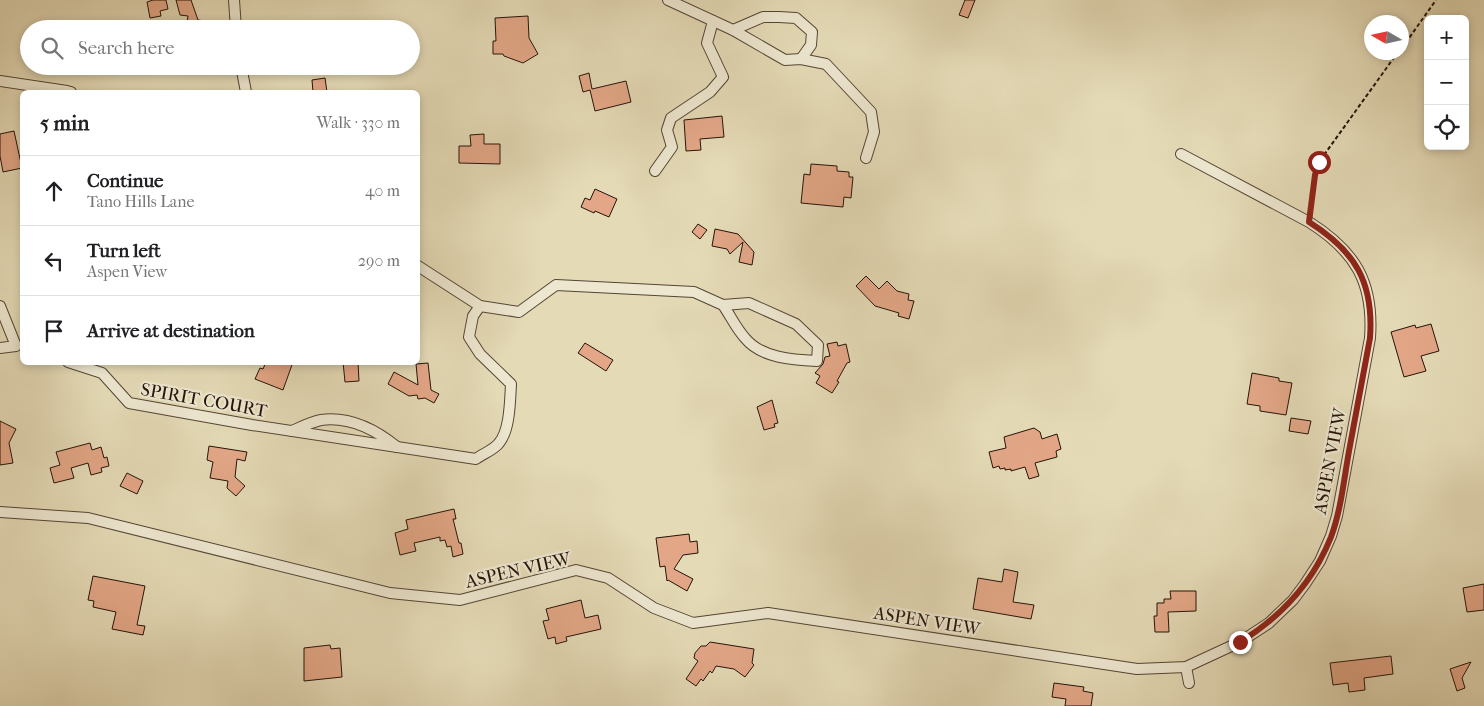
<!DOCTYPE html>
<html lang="en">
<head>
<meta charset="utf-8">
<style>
  :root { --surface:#fff; --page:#f6f6f6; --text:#202124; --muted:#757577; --line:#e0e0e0 }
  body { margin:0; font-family:"IM FELL French Canon",serif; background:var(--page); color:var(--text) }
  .controls { position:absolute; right:15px; top:15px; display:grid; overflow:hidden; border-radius:8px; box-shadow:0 2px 8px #0003 }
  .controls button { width:45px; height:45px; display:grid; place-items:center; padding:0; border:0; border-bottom:1px solid var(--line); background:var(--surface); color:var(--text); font:25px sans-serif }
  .compass { position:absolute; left:1364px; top:15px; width:45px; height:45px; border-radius:50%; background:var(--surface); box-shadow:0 2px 8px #0003; rotate:279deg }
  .stop { position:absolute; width:15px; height:15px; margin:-11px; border:4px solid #8f2418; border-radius:50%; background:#fff }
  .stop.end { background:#8f2418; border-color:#fff; box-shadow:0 1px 5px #0008 }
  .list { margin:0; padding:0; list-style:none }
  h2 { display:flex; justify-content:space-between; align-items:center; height:65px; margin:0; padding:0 20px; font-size:21px }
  h2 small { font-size:16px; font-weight:400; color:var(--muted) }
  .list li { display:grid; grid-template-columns:32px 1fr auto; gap:15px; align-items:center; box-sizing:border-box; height:70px; padding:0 20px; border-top:1px solid var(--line) }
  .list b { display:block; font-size:19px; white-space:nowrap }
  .list p { margin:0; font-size:16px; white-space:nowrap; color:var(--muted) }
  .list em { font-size:16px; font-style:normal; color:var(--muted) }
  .icon { flex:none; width:28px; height:28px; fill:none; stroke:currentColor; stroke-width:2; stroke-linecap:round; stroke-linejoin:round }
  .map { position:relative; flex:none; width:1484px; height:706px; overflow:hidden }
  .search { position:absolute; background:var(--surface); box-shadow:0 2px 8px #0003; left:20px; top:20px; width:400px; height:55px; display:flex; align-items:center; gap:12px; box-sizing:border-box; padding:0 18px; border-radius:28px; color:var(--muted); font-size:19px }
  .panel { position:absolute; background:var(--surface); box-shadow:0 2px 8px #0003; left:20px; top:90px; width:400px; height:275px; border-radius:8px }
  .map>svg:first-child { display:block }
  .building { fill:#e3a787; stroke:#251309 }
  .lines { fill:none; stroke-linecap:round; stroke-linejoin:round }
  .minor-casing { stroke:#554534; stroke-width:12 }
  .path { stroke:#251309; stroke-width:2; stroke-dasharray:4 2.5; stroke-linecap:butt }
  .minor { stroke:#ede7d0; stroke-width:10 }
  .route { stroke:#8f2418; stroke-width:6 }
  .labels { text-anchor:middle; stroke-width:4.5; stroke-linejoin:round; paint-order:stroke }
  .street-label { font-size:18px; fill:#251309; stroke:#ede7d0 }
</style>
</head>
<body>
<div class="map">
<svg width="1484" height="706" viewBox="0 0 1484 706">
  <rect width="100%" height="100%" fill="#e4dab6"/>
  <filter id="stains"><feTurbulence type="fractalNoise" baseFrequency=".004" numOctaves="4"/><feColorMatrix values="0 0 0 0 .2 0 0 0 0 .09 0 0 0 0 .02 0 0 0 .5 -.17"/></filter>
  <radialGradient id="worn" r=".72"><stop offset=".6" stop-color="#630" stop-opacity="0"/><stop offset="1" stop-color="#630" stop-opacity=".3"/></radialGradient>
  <g class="building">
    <polygon points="153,0 166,0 168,9 160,11 161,16 150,18 147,2"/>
    <polygon points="176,0 191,0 198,20 219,23 218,29 186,29 188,16 180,15"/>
    <polygon points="965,0 975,0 968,18 959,15"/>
    <polygon points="528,16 529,38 538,54 523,63 504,56 503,54 493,54 493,41 496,41 495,18"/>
    <polygon points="589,73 592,89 626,81 631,102 595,111 590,90 583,92 579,76"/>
    <polygon points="325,78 327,92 313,92 312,80"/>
    <polygon points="722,116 724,137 700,139 701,150 686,151 684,120"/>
    <polygon points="14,131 22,168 3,172 0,156 0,134"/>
    <polygon points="484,134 484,144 500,144 500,164 459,163 459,146 471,146 470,135"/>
    <polygon points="811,164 837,166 837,171 849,172 849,177 853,177 851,198 844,197 843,207 801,203 804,174 810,175"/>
    <polygon points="595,189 617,199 609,217 595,211 594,213 581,207 585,198 590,200"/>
    <polygon points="698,224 707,230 700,239 692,232"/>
    <polygon points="715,229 738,234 754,252 752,265 739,262 743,242 730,254 727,249 712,246"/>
    <polygon points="866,276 879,289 887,281 897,291 909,294 908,300 914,301 909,319 898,316 899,313 875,306 856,286"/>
    <polygon points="1431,324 1439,351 1421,356 1426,371 1404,377 1391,332 1415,325 1416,328"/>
    <polygon points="837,342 838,346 846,344 850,362 847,363 837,381 839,382 832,393 816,383 820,376 815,373 823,364 825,357 830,356 827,344"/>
    <polygon points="585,343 613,360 606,371 578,353"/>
    <polygon points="266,362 293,362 283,390 255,379 260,368 263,369"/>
    <polygon points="343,362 358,362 359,381 345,382"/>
    <polygon points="428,363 431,390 439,394 434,403 425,398 418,399 417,395 409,396 388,384 394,372 418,385 416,364"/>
    <polygon points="1252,373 1279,378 1279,381 1292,383 1286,415 1260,411 1260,406 1247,404"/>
    <polygon points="772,400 778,423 774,424 775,427 764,430 757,407"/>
    <polygon points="1291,418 1311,421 1308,434 1289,431"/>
    <polygon points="0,421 16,429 9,443 13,463 0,465"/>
    <polygon points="1034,428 1040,432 1042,439 1057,434 1061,449 1056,451 1057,457 1035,463 1039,476 1029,479 1025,467 1011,471 1011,469 1005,470 1005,468 1000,469 999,466 993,468 989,452 1006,448 1004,437"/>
    <polygon points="90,443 92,450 101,447 104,458 107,457 109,466 101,468 102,472 91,475 88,463 71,468 74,478 54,483 50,468 60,465 56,452"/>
    <polygon points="209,446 247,452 245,461 237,459 235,477 245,486 236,496 227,488 228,481 210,478 213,462 207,460"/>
    <polygon points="127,473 143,481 137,494 120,486"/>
    <polygon points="454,509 456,519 453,519 459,543 461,543 463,554 453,557 451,546 447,547 445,540 440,541 440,537 414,543 416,551 400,555 395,533 408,529 406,520"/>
    <polygon points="689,534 690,542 697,541 698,553 683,555 674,569 693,579 687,591 668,580 667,581 665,566 660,567 656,538"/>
    <polygon points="1004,569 1018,572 1013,602 1034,605 1031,619 973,609 978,578 1002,582"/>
    <polygon points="93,576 145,586 137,625 145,626 143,635 112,629 116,612 93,607 94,601 88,600"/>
    <polygon points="1484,584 1484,610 1467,612 1463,588"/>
    <polygon points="1170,591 1196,591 1196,611 1168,612 1169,632 1155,632 1154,616 1157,616 1157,603 1164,603 1164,599 1171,599"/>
    <polygon points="581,600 585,618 598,615 601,629 566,637 567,641 556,644 555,637 548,639 543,621 549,620 546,609"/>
    <polygon points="710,642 754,649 752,663 754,665 745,677 734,669 716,666 712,673 710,671 703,681 701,679 696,686 686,679 698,661 694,658 695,653 701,646 706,646"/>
    <polygon points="330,645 331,649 340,648 342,677 304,681 304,648"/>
    <polygon points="1391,656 1393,674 1364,678 1365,690 1349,692 1348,683 1333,685 1330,663"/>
    <polygon points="1471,662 1462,678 1465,688 1457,691 1450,669"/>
    <polygon points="1054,683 1084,687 1083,691 1093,693 1091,706 1065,706 1066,699 1052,697"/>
  </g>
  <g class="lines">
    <g class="minor-casing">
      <g id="minor">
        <polyline points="234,0 236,29"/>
        <polyline points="668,0 733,30 785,60 801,59 826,64 871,112 874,132 866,158"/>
        <polyline points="733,30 763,17 779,17 796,18 812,32 811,45 801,59"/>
        <polyline points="241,66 246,92"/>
        <polyline points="0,81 67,91 71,92"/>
        <polyline points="655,171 672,147 667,130 671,118 710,92 723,77 707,43 713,21"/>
        <path d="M 418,266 L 480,306 L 519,312 L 556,285 L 694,292 L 723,305 L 749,303 L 796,324 L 818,345 L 817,361 C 793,360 761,358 745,338 C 736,328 730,315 723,305"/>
        <polyline points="0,306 16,346 0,348"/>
        <path d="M 68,362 L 102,373 L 129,403 L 252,425 L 476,459 C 482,454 494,450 499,443 C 510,430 510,401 511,384 L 480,354 L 469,337 L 473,316 L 480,306"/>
        <path d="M 292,431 C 301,427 311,422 321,420 C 350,416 376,430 397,447"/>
        <path d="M 0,512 L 88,518 L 390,593 L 460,600 L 576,570 L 608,578 L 654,608 L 693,623 L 768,613 L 1137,669 L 1186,667 L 1240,642 L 1269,623 L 1293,600 L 1305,584 L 1320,561 L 1331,536 L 1337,516 L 1370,338 C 1374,282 1355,251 1309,222 L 1181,154"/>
        <polyline points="1186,667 1189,683"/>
      </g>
    </g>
    <g class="path">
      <polyline points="1402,48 1436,0"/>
      <polyline points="1311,211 1315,175 1319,162 1398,52"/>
    </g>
    <use href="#minor" class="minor"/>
  </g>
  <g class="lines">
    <path class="route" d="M 1240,642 C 1281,617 1313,582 1331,537 C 1341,510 1344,479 1349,451 C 1356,413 1363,375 1370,338 C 1374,282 1355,251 1309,222 L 1315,175 L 1319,162"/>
  </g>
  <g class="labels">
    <g class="street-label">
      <text transform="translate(204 400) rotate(10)" y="6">SPIRIT COURT</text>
      <text transform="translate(1330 461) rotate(-79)" y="6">ASPEN VIEW</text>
      <text transform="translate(518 570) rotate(-13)" y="6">ASPEN VIEW</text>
      <text transform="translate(927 621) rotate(9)" y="6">ASPEN VIEW</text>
    </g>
  </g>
  <rect width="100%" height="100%" filter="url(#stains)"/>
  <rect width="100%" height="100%" fill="url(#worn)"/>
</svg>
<div class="controls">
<button>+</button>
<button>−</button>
<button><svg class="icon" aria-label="locate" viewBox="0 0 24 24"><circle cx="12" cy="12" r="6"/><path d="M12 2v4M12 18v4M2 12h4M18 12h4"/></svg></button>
</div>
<svg class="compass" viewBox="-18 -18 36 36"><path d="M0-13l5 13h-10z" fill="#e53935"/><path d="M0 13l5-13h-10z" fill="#757577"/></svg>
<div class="stop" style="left:1319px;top:162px"></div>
<div class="stop end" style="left:1240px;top:642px"></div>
<div class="search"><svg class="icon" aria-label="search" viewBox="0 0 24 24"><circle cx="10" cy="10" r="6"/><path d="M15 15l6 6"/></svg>Search here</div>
<section class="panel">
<h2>5 min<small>Walk · 330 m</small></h2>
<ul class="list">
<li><svg class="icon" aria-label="ahead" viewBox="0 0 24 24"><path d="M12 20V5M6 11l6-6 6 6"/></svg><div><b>Continue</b><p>Tano Hills Lane</p></div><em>40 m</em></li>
<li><svg class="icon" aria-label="left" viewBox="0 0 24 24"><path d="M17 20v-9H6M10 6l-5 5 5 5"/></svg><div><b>Turn left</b><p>Aspen View</p></div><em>290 m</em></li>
<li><svg class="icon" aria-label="arrive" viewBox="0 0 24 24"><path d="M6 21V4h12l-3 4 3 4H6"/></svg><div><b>Arrive at destination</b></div></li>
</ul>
</section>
</div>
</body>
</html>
